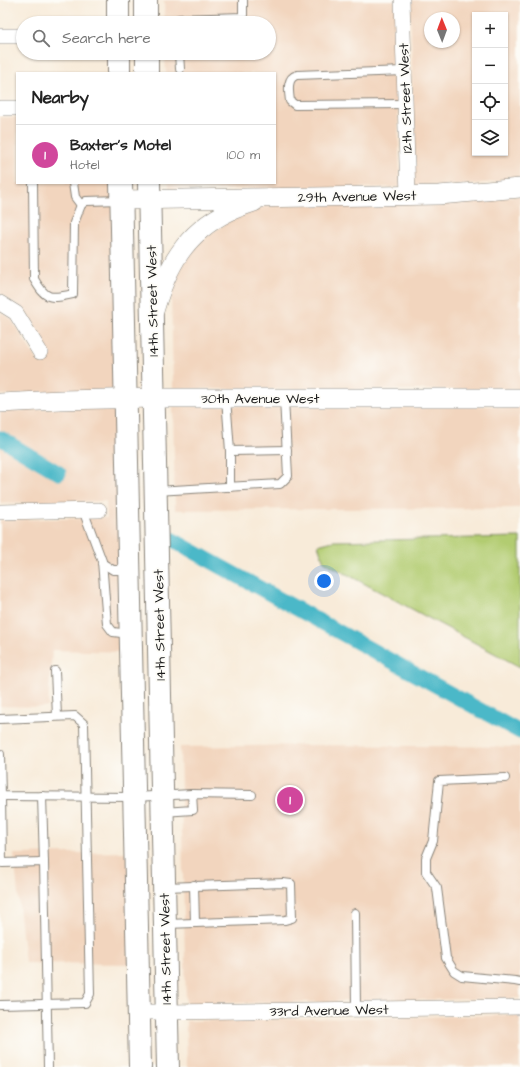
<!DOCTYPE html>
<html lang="en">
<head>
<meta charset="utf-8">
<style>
  :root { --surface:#fff; --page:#f6f6f6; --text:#222; --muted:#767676; --line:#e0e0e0; --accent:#d93025 }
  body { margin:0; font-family:"Architects Daughter",sans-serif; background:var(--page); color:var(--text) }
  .controls { position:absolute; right:12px; top:12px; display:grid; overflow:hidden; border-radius:0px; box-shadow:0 1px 3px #0004 }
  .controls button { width:36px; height:36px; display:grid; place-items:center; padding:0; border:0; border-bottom:1px solid var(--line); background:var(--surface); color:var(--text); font:20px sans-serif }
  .compass { position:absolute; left:424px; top:12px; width:36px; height:36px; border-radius:50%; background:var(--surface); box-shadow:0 1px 3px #0004; rotate:359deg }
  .you { position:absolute; left:324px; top:581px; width:14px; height:14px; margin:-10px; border:3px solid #fff; border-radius:50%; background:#1a73e8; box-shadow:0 0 0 6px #1a73e833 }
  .badge { display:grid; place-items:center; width:26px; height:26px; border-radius:50%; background:var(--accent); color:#fff; font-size:13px; font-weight:700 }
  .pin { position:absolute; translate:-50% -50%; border:2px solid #fff; box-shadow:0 1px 4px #0006 }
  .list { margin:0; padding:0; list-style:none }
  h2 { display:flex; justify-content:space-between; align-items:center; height:52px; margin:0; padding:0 16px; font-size:17px }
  h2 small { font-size:13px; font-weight:400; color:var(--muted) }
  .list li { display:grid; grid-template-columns:26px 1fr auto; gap:12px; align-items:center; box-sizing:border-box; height:60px; padding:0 16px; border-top:1px solid var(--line) }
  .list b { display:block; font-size:15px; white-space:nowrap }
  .list p { margin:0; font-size:13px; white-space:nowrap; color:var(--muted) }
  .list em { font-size:13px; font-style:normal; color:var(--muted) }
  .icon { flex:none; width:22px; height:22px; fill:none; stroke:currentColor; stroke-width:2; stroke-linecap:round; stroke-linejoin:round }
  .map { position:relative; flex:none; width:520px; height:1067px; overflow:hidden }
  .search { position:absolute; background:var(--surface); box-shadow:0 1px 3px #0004; left:16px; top:16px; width:260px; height:44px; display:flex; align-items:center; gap:10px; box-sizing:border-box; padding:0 14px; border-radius:22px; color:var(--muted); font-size:15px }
  .panel { position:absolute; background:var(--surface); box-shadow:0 1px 3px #0004; left:16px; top:72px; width:260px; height:112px; border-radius:0px }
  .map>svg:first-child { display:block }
  .built { fill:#f2d5be; fill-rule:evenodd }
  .green { fill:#b2cc71; stroke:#677446 }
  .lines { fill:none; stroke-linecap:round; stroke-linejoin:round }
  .canal { stroke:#4cb8c8; stroke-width:15 }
  .service-casing { stroke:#8a847a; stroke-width:10 }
  .minor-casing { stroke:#8a847a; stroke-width:16 }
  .tertiary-casing { stroke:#8a847a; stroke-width:20 }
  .primary-casing { stroke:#8a847a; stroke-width:24 }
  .service { stroke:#fff; stroke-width:8 }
  .minor { stroke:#fff; stroke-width:15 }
  .tertiary { stroke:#fff; stroke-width:19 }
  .primary { stroke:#fff; stroke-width:22 }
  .labels { text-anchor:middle; stroke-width:3.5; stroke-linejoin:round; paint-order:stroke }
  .street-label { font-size:14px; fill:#1c1c1c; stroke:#fdfcf7 }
</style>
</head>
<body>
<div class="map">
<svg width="520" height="1067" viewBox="0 0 520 1067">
  <rect width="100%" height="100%" fill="#fdfcf7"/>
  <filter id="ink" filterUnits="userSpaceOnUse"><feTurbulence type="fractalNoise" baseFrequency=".025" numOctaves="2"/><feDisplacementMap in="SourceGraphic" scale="8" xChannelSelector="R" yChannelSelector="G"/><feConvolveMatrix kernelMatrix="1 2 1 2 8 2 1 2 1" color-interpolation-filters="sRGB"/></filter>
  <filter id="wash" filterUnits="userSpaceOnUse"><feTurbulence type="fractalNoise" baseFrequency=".012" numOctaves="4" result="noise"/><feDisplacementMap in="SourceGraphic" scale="16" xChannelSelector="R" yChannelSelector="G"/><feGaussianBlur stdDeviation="0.9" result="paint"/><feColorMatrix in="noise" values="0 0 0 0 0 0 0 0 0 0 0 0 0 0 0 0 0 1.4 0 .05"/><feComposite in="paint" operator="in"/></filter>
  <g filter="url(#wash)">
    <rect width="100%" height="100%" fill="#f8ebd9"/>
    <g class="built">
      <polygon points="164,0 395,0 400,187 269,189 268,187 262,189 169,190 169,183 275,183 275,73 166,73 165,53 269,53 269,23 165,23"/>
      <path d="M 410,0 L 520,0 L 520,179 L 475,184 L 415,187 ZM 475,15 L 505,15 L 505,153 L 475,153 ZM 430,18 L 454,18 L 454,42 L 430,42 Z"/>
      <polygon points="0,117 17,117 17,183 114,183 118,391 0,395 0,312 11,319 39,363 51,354 22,308 0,293"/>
      <polygon points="520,196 520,390 173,389 171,285 174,276 196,245 210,234 231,220 265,206"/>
      <polygon points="173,406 520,406 520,508 175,510"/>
      <polygon points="119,407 123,652 52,650 48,707 0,706 0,520 107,518 106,501 0,503 0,412 61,408"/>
      <polygon points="308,745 520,747 520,998 186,1004 180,747"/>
      <polygon points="128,852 130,964 25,963 14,854"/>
      <polygon points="520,1015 520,1067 187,1067 186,1021"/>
    </g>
    <polygon class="green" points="520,537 520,667 324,562 318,545 333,541"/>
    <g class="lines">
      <g class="canal">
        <polyline points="0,438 59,473"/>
        <polyline points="171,539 520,732"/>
      </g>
    </g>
  </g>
  <g filter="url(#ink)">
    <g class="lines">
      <g class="service-casing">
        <g id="service">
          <polyline points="179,23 179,19 243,17 243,0"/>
          <polyline points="179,53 180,69"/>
          <path d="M 404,71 L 297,75 C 286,78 289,92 290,101 L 295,105 L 405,104"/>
          <path d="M 33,183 L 34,279 C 46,300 50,299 73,294 L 74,223 L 81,205 L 86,201 L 121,200"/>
          <polyline points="73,183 75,197 81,205"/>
          <polyline points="226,398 230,451 230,487"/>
          <polyline points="230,451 287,450"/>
          <polyline points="156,491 280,484 288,476 284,398"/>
          <polyline points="83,510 102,561 107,624 113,632 130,634"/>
          <polyline points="102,563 113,570 128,570"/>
          <polyline points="55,671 57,716"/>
          <polyline points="0,719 75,716 84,724 90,994 85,1003 0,1005"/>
          <polyline points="0,754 1,796 134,797 192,794 252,795"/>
          <polyline points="505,778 439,781 433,841 426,858 426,872 437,888 446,958 454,971 462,976 515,981 520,982"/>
          <polyline points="1,796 2,863 44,862 48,1067"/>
          <polyline points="42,796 44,862"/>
          <polyline points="163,812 193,810 192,794"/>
          <polyline points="194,885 195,923"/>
          <polyline points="165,887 283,883 291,884 292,918 285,920 166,924"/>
          <polyline points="355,913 356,1009"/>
        </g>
      </g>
      <g class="minor-casing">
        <g id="minor">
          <polyline points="402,0 408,196"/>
          <polyline points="0,36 23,36"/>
          <polyline points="0,108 17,108"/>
          <polyline points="0,303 16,313 40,352"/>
          <polyline points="0,512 99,510"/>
          <polyline points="139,1012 167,1012 520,1007"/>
        </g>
      </g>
      <g class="tertiary-casing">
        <g id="tertiary">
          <polyline points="122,200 439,195 520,188"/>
          <path d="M 154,311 C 167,267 185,233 228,212 C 236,208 245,205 254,202"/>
          <polyline points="0,403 60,400 154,398 520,398"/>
        </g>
      </g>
      <g class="primary-casing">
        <g id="primary">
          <polyline points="118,0 118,23"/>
          <polyline points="146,0 146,23"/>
          <polyline points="119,53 119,73"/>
          <polyline points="147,53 147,73"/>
          <polyline points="121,183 140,1067"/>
          <polyline points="149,183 168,1067"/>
        </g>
      </g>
      <use href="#service" class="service"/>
      <use href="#minor" class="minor"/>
      <use href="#tertiary" class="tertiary"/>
      <use href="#primary" class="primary"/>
    </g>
  </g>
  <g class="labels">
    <g class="street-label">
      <text transform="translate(405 98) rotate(-92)" y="5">12th Street West</text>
      <text transform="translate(357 196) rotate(-1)" y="5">29th Avenue West</text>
      <text transform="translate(152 301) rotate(-91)" y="5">14th Street West</text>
      <text x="260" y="403">30th Avenue West</text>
      <text transform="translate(159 625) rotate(-91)" y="5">14th Street West</text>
      <text transform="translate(165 949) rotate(-91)" y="5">14th Street West</text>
      <text transform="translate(329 1010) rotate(-1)" y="5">33rd Avenue West</text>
    </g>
  </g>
</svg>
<div class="controls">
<button>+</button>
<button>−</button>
<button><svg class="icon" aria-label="locate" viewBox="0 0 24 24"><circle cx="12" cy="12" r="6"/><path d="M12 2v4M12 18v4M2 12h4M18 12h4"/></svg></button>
<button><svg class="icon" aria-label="layers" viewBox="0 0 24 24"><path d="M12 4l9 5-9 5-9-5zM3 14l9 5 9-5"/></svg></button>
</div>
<svg class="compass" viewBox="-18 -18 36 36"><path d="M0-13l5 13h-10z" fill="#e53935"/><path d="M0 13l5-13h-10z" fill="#767676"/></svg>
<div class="you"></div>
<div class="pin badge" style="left:290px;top:800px;background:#d1479c">1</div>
<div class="search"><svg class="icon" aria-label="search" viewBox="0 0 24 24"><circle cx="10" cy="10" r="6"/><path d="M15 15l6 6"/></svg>Search here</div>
<section class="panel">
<h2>Nearby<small></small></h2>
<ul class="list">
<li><span class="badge" style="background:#d1479c">1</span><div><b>Baxter's Motel</b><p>Hotel</p></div><em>100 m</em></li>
</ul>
</section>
</div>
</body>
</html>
